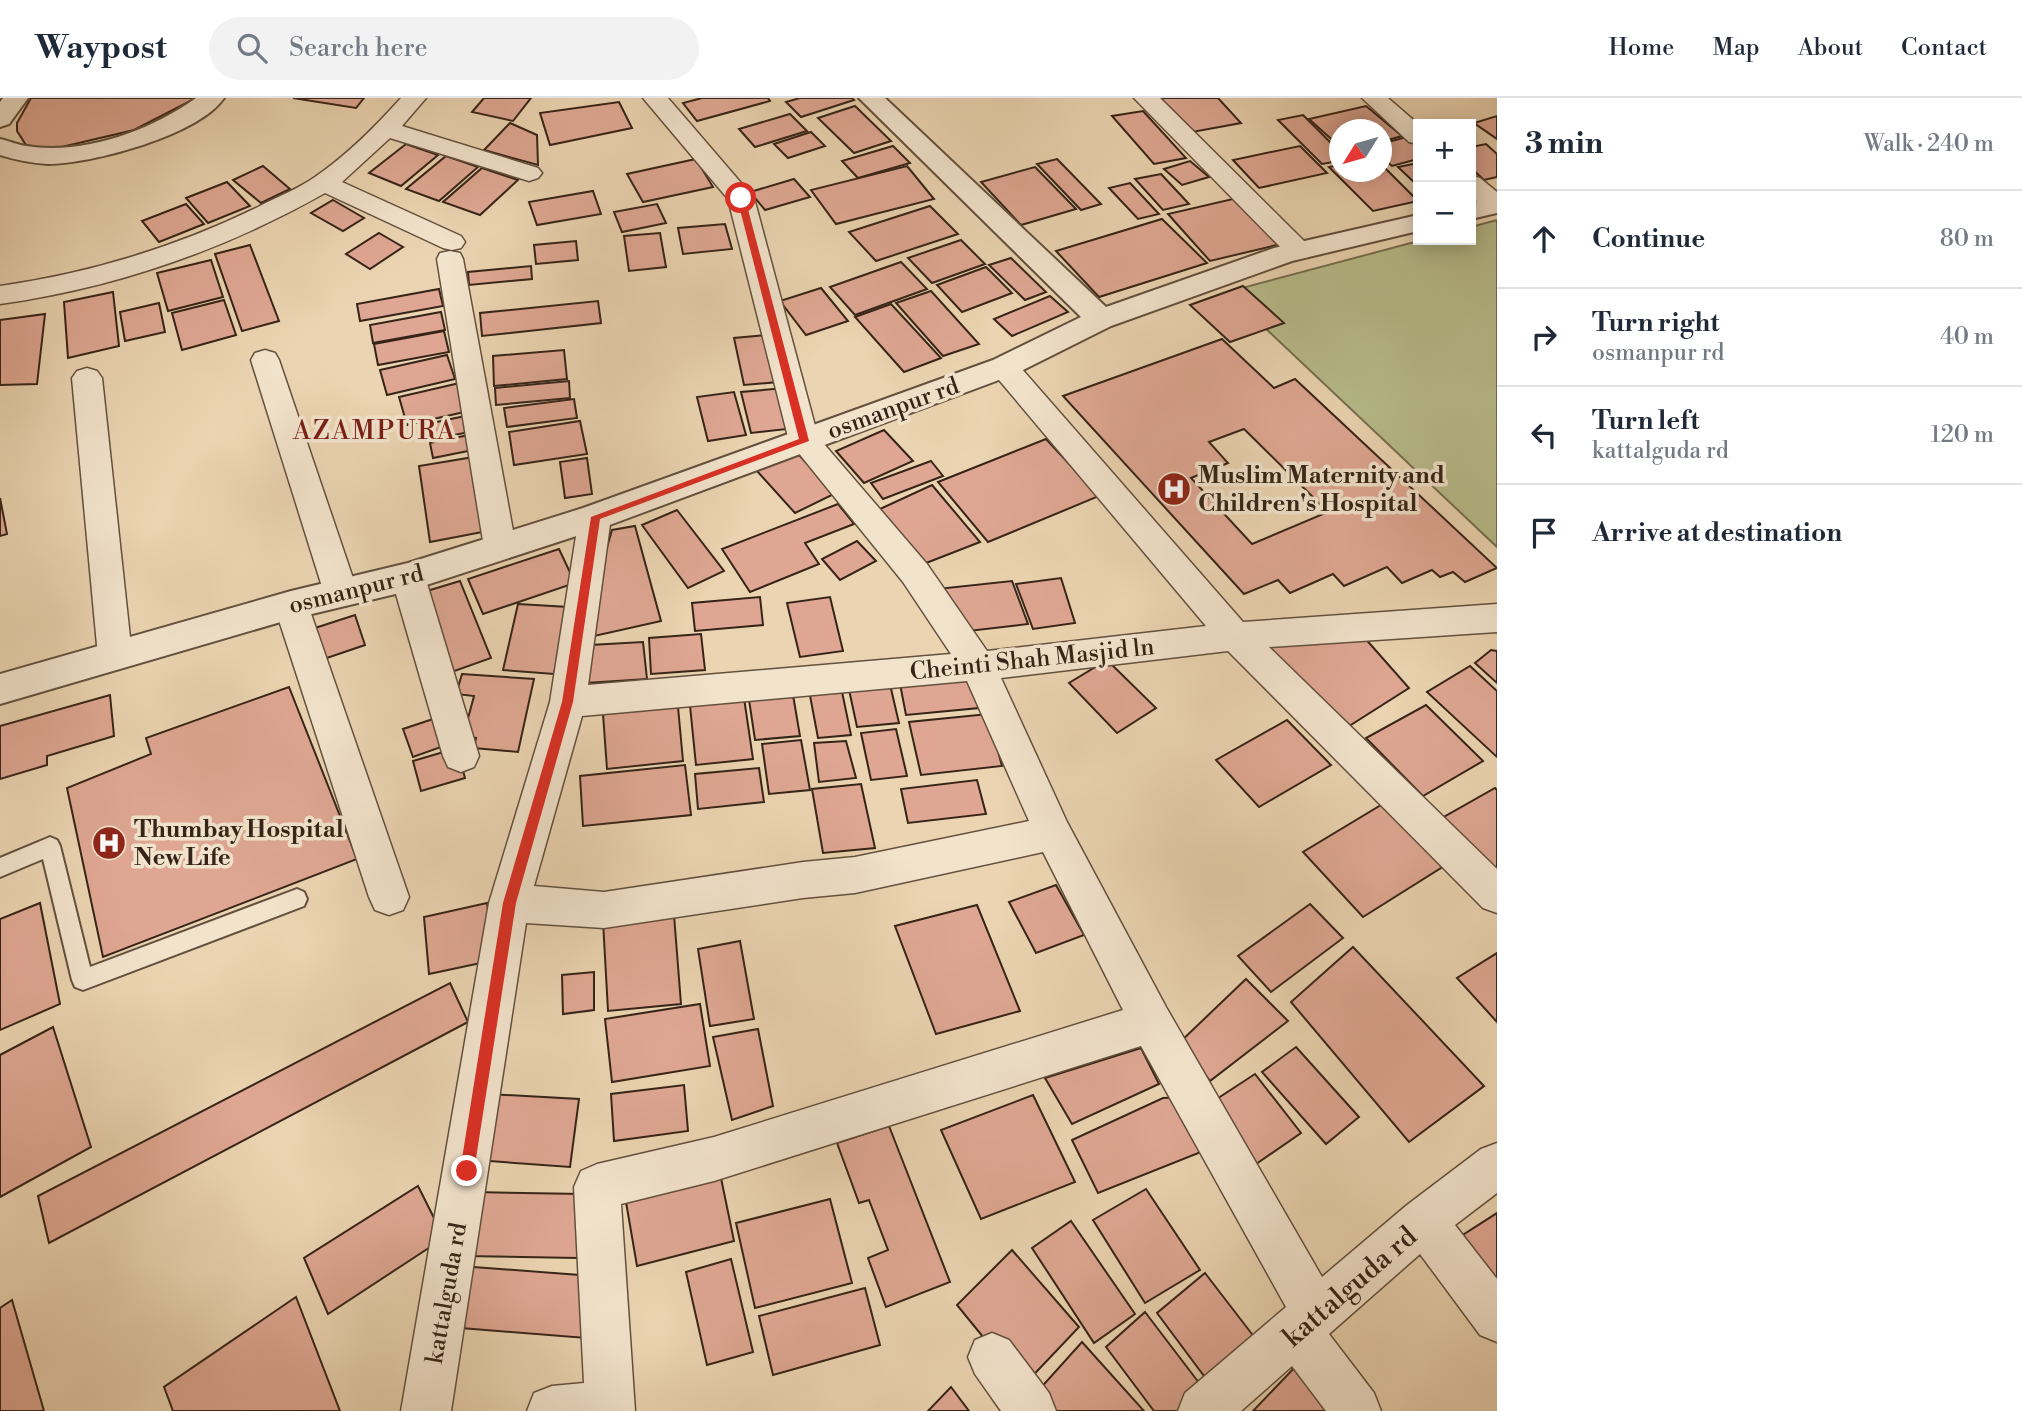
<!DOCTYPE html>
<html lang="en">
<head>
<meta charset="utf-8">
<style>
  :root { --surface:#fff; --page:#f2f2f3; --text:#1f2937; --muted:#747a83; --line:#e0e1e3 }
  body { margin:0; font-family:"Libre Bodoni",serif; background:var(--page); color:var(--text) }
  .controls { position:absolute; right:21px; top:21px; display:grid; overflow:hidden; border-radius:0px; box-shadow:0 4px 18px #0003 }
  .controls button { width:63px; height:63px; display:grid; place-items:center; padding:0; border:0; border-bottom:2px solid var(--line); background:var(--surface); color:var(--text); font:35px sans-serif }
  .compass { position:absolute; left:1329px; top:21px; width:63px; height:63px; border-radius:50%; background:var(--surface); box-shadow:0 4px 18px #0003; rotate:233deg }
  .stop { position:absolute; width:21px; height:21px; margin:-16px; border:5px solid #d93025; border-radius:50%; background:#fff }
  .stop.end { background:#d93025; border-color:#fff; box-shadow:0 2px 7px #0008 }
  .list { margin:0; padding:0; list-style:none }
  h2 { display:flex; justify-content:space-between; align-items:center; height:91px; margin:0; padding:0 28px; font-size:30px }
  h2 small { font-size:23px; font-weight:400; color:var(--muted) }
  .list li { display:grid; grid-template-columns:46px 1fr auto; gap:21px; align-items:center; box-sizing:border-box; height:98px; padding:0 28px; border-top:2px solid var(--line) }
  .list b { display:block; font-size:26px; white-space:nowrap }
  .list p { margin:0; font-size:23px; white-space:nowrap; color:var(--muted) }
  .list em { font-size:23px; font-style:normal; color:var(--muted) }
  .icon { flex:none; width:38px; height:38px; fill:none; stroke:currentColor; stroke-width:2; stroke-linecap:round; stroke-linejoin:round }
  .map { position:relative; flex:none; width:1497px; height:1313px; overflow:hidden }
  header { display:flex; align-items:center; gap:42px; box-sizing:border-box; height:98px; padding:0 35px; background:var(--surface); border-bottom:2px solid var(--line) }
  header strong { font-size:33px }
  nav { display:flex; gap:38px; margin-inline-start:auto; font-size:24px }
  .search { width:490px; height:63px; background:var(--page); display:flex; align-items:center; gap:18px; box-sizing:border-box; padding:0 24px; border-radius:38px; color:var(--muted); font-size:26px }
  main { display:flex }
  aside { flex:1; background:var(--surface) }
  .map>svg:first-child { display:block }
  .green { fill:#b8bc8b; stroke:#777051; stroke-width:2 }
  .building { fill:#dfa793; stroke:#362417; stroke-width:2; fill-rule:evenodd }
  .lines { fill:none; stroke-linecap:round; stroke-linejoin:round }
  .service-casing { stroke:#63503e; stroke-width:4 }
  .minor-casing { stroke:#63503e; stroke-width:3 }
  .tertiary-casing { stroke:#63503e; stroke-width:4 }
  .service { fill:#f2e3cc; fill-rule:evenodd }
  .minor { fill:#f2e3cc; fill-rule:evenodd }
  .tertiary { fill:#f2e3cc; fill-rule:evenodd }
  .route { fill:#d93025 }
  .labels { text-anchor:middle; stroke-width:7; stroke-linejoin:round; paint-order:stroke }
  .street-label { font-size:24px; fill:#362417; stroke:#f2e3cc }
  .poi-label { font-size:24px; font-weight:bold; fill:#362417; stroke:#f2e3cc; text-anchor:start }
  .neighbourhood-label { font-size:26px; letter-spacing:2px; fill:#7a1f14; stroke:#f2e3cc }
  .near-street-label { font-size:28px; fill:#362417; stroke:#f2e3cc }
</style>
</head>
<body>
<header>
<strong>Waypost</strong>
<div class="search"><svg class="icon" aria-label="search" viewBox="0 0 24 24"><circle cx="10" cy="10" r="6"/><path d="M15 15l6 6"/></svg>Search here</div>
<nav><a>Home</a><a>Map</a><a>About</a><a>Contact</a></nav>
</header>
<main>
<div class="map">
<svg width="1497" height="1313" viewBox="0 0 1497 1313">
  <rect width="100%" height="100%" fill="#ebd4b1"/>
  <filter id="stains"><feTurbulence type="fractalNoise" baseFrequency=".00286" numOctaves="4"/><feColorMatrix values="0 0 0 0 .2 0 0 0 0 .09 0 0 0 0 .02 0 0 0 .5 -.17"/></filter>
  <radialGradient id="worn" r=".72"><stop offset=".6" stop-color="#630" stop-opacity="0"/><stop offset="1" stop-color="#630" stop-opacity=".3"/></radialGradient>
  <polygon class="green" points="1497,122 1497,449 1227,194 1422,142 1471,142 1471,129"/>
  <g class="building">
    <polygon points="31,0 196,0 134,32 49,52 26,47 17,33 17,25"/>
    <polygon points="293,0 364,0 356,10"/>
    <polygon points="484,0 531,0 513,23 472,14"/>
    <polygon points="702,0 768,0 770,3 697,23 683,5"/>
    <polygon points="800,0 852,0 854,2 801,19 786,4"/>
    <polygon points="1157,0 1218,0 1241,25 1187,35"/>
    <polygon points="619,4 632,30 550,47 540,15"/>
    <polygon points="855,8 891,43 854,55 818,20"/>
    <polygon points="1366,8 1402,38 1381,44 1381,32 1339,32 1339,48 1309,21"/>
    <polygon points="1143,13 1186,60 1154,66 1112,18"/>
    <polygon points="790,16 807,33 755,49 739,31"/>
    <polygon points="1303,17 1339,53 1339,63 1322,66 1278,22"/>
    <polygon points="1497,18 1497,41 1474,25"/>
    <polygon points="510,25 537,37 538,67 484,52"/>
    <polygon points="811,34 825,48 788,60 774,46"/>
    <polygon points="1406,39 1418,49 1418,61 1392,68 1381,59 1381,46"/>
    <polygon points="406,46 438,57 401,88 369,75"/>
    <polygon points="1486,46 1497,56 1497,79 1484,82 1471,70 1471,49"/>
    <polygon points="893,48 910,65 858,80 842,63"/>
    <polygon points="1300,48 1327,75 1259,90 1233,62"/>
    <polygon points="446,58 478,69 439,103 406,91"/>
    <polygon points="696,61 713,89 643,104 627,76"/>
    <polygon points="1057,61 1101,106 1081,112 1037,66"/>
    <polygon points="1190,63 1209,79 1182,87 1164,71"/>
    <polygon points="1418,65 1418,88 1398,69"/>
    <polygon points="1381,66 1418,103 1373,113 1329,69 1339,67 1339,74 1381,74"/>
    <polygon points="263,68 290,91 261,105 233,82"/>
    <polygon points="907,68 934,101 836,126 811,92"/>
    <polygon points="1035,69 1076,111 1021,127 981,84"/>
    <polygon points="482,70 518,82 480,117 443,104"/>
    <polygon points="1161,76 1189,106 1163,112 1135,81"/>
    <polygon points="794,81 810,99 765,112 750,94"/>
    <polygon points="227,84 250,108 208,125 186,100"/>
    <polygon points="1130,85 1159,116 1138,121 1109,90"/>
    <polygon points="593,93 601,116 537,127 529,104"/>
    <polygon points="1237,100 1281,146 1210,163 1168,116"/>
    <polygon points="333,102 364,120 343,133 311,115"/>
    <polygon points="186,106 204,126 159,144 142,123"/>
    <polygon points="657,106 666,125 622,134 614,114"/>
    <polygon points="930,108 958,136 876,163 849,134"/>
    <polygon points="1162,121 1207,165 1099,199 1056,153"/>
    <polygon points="725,126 732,151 683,156 678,130"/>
    <polygon points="379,135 403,149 370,171 346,156"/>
    <polygon points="660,135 666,169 629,173 624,138"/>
    <polygon points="961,142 985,166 932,185 908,160"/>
    <polygon points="576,143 578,162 536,166 534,147"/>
    <polygon points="250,147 279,223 242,233 215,156"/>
    <polygon points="1011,160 1046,194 1025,202 989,167"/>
    <polygon points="211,162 223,199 168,213 157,175"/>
    <polygon points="901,164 927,191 855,217 830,189"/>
    <polygon points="531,168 532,181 469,187 468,174"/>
    <polygon points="986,169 1012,195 962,214 937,187"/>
    <polygon points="1243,188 1284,225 1230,244 1190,207"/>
    <polygon points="821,190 848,223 806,237 780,203"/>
    <polygon points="439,191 443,208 360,223 357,206"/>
    <polygon points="931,193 979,246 943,258 896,205"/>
    <polygon points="113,194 119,248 68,260 64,204"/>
    <polygon points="1050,198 1068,214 1012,238 994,221"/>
    <polygon points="224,202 236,237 182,252 172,215"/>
    <polygon points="598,203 601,225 482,238 480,215"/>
    <polygon points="159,205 165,234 125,243 120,214"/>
    <polygon points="891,206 941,260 904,274 855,219"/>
    <polygon points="441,214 445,232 373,245 370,227"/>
    <polygon points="45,216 37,286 0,287 0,222"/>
    <polygon points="444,233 449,254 378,267 374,246"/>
    <polygon points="766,237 778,284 744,287 734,240"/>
    <path d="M 1222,241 L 1274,290 L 1295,281 L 1497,470 L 1465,484 L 1453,474 L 1440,479 L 1432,472 L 1402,485 L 1387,469 L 1344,488 L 1333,476 L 1290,495 L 1278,482 L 1244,496 L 1063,298 ZM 1244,331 L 1328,414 L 1252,446 L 1191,380 L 1228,365 L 1209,344 Z"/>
    <polygon points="564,252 567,281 494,288 493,258"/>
    <polygon points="447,257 455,281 387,297 380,272"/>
    <polygon points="569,283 570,300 496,307 495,290"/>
    <polygon points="464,284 473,312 407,327 399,299"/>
    <polygon points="785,290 796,330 751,335 741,294"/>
    <polygon points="734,294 746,337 708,343 697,299"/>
    <polygon points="574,301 577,320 507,329 504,310"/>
    <polygon points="470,317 474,333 425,343 422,327"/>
    <polygon points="580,323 587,356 514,367 509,334"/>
    <polygon points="884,332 913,363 864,385 836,353"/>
    <polygon points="469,337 473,352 433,360 430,345"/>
    <polygon points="1046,341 1099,398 988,444 938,384"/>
    <polygon points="796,354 836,395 795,415 757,373"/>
    <polygon points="480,358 493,432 430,444 419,368"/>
    <polygon points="587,360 592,396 565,400 560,364"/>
    <polygon points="931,363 943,378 883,401 871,385"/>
    <polygon points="932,387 980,444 921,467 878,412"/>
    <polygon points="0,400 7,436 0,438"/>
    <polygon points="838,406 854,426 805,445 819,466 750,494 722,451"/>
    <polygon points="677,412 724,473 688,490 642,427"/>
    <polygon points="635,428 661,523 581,541 612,432"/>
    <polygon points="857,443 876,463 840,482 822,461"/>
    <polygon points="559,451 575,485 483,516 468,481"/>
    <polygon points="1061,480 1075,525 1033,531 1016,486"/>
    <polygon points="460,483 491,560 446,576 417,496"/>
    <polygon points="1012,483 1028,526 960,534 937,491"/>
    <polygon points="760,499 763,527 695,533 692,505"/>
    <polygon points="830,499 843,553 800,559 787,505"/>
    <polygon points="518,506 568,509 554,576 503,572"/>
    <polygon points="355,517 365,547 321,562 312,531"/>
    <polygon points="701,536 705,572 651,576 649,540"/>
    <polygon points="1363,538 1409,590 1346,630 1267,548"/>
    <polygon points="643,544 647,581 586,585 590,547"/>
    <polygon points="1491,552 1497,553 1497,585 1475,565"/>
    <polygon points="1107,562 1156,610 1117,635 1069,585"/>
    <polygon points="1470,568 1497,593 1497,659 1427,594"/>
    <polygon points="462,576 534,581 518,654 474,650 476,640 463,639 474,598 456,596"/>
    <polygon points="970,579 979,610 906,617 900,586"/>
    <polygon points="889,582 899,625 857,629 848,587"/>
    <polygon points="840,584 851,637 818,640 808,587"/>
    <polygon points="289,589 357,761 103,859 67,690 151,656 146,640"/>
    <polygon points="792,591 800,638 755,642 748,595"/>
    <polygon points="743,593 753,661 696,667 689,598"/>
    <polygon points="110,597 114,638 47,658 47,667 0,681 0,628"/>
    <polygon points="1426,607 1483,663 1423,698 1366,640"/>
    <polygon points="678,609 683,663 607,671 603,616"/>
    <polygon points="988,616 1002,668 921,677 909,624"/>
    <polygon points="445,617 455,644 413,659 403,631"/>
    <polygon points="1287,622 1331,667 1259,709 1216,662"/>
    <polygon points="896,631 907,678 871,682 861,635"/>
    <polygon points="801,642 810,692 769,696 762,646"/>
    <polygon points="846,643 856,680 819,684 814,645"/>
    <polygon points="457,650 465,680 421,693 413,663"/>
    <polygon points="685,667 691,717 583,728 580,678"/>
    <polygon points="759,670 764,704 698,711 695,676"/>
    <polygon points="977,682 986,716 908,725 901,691"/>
    <polygon points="861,686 875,750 823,755 812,691"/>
    <polygon points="1495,690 1497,692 1497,776 1442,720"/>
    <polygon points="1391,701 1452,763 1363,819 1303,754"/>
    <polygon points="1056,787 1084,837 1036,855 1009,804"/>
    <polygon points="40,805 60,906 0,932 0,821"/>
    <polygon points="487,805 495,862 429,876 424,819"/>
    <polygon points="1310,806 1343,840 1271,894 1238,858"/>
    <polygon points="977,807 1020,913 936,936 895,828"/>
    <polygon points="674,817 681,906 608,913 603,823"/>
    <polygon points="740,843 754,921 710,928 698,851"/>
    <polygon points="1353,849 1484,988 1409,1044 1291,904"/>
    <polygon points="1497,855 1497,924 1457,880"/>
    <polygon points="594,874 594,912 563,916 562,877"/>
    <polygon points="1246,881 1288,923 1210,983 1179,945"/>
    <polygon points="450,885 468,924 49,1145 38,1098"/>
    <polygon points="700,906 710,968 612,984 605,921"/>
    <polygon points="53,929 91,1049 0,1099 0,957"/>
    <polygon points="758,931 773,1008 732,1022 713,939"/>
    <polygon points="1296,949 1359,1019 1326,1046 1262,974"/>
    <polygon points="1141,950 1159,986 1072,1026 1045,980"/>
    <polygon points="1255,976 1301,1035 1249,1071 1203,1010"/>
    <polygon points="684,987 688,1033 614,1043 611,996"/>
    <polygon points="488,996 579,1001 570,1069 476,1062"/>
    <polygon points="1033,997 1075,1084 981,1121 941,1032"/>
    <polygon points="1183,999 1211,1050 1098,1095 1072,1042 1163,1000"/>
    <polygon points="889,1028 950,1184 886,1209 868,1160 888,1152 869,1102 859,1105 837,1045"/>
    <polygon points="721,1080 734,1143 637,1168 626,1104"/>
    <polygon points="418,1088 444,1140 328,1216 304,1160"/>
    <polygon points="1146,1091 1200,1172 1145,1205 1093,1122"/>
    <polygon points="473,1094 583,1096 578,1160 465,1158"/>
    <polygon points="830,1101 852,1185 755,1210 736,1125"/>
    <polygon points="1497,1115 1497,1192 1458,1140"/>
    <polygon points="1071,1123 1135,1216 1094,1245 1032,1150"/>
    <polygon points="1012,1152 1079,1229 1023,1288 957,1207"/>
    <polygon points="731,1161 753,1254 707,1267 686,1174"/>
    <polygon points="460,1168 593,1178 586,1240 449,1229"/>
    <polygon points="1205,1175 1255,1240 1207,1282 1157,1215"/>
    <polygon points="865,1190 880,1247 773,1277 759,1218"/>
    <polygon points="296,1199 340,1313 173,1313 164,1289"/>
    <polygon points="12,1202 44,1313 0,1313 0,1210"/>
    <polygon points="1145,1214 1206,1294 1184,1313 1154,1313 1106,1249"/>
    <polygon points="1082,1244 1144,1313 1054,1313 1037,1294"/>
    <polygon points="1297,1267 1336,1313 1253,1313"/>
    <polygon points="951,1289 969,1313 928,1313"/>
  </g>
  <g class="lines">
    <g class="service-casing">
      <polygon id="service" points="50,739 57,742 60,748 90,869 297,791 304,794 307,801 304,808 83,892 75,889 72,882 43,761 0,779 0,760"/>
    </g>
    <g class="minor-casing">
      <g id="minor">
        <path d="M 401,0 L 426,0 L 402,28 L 538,70 L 542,75 L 538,80 L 529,83 L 390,40 L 342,84 L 461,138 L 465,144 L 461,150 L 452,152 L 443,150 L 325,95 C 224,152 115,190 0,206 L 0,188 C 91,175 176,149 258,109 C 277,99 298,91 315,79 C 347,57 375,29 401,0 Z"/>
        <path d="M 643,0 L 668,0 L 754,100 L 818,339 L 927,466 L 987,553 L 1206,528 L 994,276 L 989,269 L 994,262 L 1004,259 L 1014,262 L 1243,524 L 1497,506 L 1497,534 L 1269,549 L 1497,771 L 1497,815 L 1483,810 L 1228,553 L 1001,580 L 1067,724 L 1166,909 L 1322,1179 L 1407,1107 L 1481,1051 L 1497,1045 L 1497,1095 L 1455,1127 L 1497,1181 L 1497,1244 L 1480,1237 L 1420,1156 L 1329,1236 L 1374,1295 L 1381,1313 L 1326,1313 L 1292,1268 L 1241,1313 L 1178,1313 L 1185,1295 L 1286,1209 L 1141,948 L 714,1083 L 621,1106 L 635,1313 L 527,1313 L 534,1295 L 552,1288 L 584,1285 L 574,1089 L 581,1073 L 597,1066 L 714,1039 L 1123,912 L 1043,754 L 855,795 L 803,800 L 604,830 L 526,825 L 451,1313 L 401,1313 L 489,805 L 550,604 L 579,419 L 584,411 L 595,407 L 606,411 L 611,419 L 588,587 L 951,556 L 903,484 L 789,343 L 728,101 ZM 967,583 L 1029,723 L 855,759 L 803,764 L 604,794 L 534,788 L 582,618 Z"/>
        <polygon points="1134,0 1160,0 1308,147 1312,153 1308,159 1299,161 1290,159"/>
        <polygon points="1362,0 1388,0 1418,26 1418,46 1409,44"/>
        <polygon points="1471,77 1480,80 1497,94 1497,115 1487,113 1471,98"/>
        <polygon points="450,153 460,155 463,161 516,449 512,458 500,461 488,458 484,449 437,161 440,155"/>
        <polygon points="265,252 275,255 279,262 358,495 353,504 341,508 329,504 324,495 251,262 255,255"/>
        <polygon points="87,270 97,273 102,280 132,558 127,568 115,572 103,568 98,558 72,280 77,273"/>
        <polygon points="408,466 420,470 425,479 479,658 474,669 461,674 448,669 443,658 391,479 396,470"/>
        <polygon points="291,494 303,498 308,507 409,799 403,812 389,817 375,812 369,799 274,507 279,498"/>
        <polygon points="992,1235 1009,1242 1049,1295 1056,1313 1001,1313 975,1276 968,1259 975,1242"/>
      </g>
    </g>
    <g class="tertiary-casing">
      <g id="tertiary">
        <polygon points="3,0 28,0 9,26 0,29 0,4"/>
        <path d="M 196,0 L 224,0 C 199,37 92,66 48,66 C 31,65 16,62 0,57 L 0,41 C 9,43 18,47 26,48 C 84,57 150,33 196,0 Z"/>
        <polygon points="859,0 885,0 1106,209 1274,150 1418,117 1418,133 1292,163 1111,228 1015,276 607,428 408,493 291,521 0,606 0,576 291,493 408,465 583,410 993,262 1081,219"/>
        <polygon points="1497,99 1497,115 1471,121 1471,105"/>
      </g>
    </g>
    <use href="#service" class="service"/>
    <use href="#minor" class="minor"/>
    <use href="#tertiary" class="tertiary"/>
  </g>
  <polygon class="route" points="741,98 745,100 809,343 600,421 573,604 516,805 474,1073 467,1080 460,1073 503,805 562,604 591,419 799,341 737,100"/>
  <defs>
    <g id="hospital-disc" transform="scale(1.75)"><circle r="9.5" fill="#8f2418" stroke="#f2e3cc"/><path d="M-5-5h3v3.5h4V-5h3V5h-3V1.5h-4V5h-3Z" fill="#fff"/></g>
  </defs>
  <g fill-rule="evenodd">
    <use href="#hospital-disc" x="1174" y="391"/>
    <use href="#hospital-disc" x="109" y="745"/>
  </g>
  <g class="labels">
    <g class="street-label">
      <text transform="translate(893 310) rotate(-20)" y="8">osmanpur rd</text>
      <text transform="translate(356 491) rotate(-14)" y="8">osmanpur rd</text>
      <text transform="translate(1032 561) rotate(-6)" y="8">Cheinti Shah Masjid ln</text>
      <text transform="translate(446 1195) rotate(-80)" y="8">kattalguda rd</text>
    </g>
    <g class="poi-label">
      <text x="1198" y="385">Muslim Maternity and<tspan x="1198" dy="28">Children's Hospital</tspan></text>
      <text x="134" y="739">Thumbay Hospital<tspan x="134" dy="28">New Life</tspan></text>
    </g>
    <g class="neighbourhood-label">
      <text x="375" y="341">AZAMPURA</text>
    </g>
    <g class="near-street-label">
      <text transform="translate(1349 1188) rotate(-41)" y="10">kattalguda rd</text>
    </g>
  </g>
  <rect width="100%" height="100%" filter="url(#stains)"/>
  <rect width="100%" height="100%" fill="url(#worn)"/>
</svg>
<div class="controls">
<button>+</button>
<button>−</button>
</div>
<svg class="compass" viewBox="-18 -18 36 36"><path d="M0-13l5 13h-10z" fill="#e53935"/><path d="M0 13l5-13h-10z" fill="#747a83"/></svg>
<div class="stop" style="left:741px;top:100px"></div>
<div class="stop end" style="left:467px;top:1073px"></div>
</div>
<aside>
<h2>3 min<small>Walk · 240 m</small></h2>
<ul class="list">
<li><svg class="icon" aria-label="ahead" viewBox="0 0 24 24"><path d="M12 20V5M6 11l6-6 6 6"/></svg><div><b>Continue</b></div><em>80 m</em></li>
<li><svg class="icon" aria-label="right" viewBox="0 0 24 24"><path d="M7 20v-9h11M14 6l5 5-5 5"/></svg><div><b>Turn right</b><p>osmanpur rd</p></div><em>40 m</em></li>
<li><svg class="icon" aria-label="left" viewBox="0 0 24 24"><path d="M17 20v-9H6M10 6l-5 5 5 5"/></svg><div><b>Turn left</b><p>kattalguda rd</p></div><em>120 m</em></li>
<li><svg class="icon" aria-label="arrive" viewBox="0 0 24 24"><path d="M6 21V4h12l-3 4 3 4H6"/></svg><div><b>Arrive at destination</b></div></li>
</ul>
</aside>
</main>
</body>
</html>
